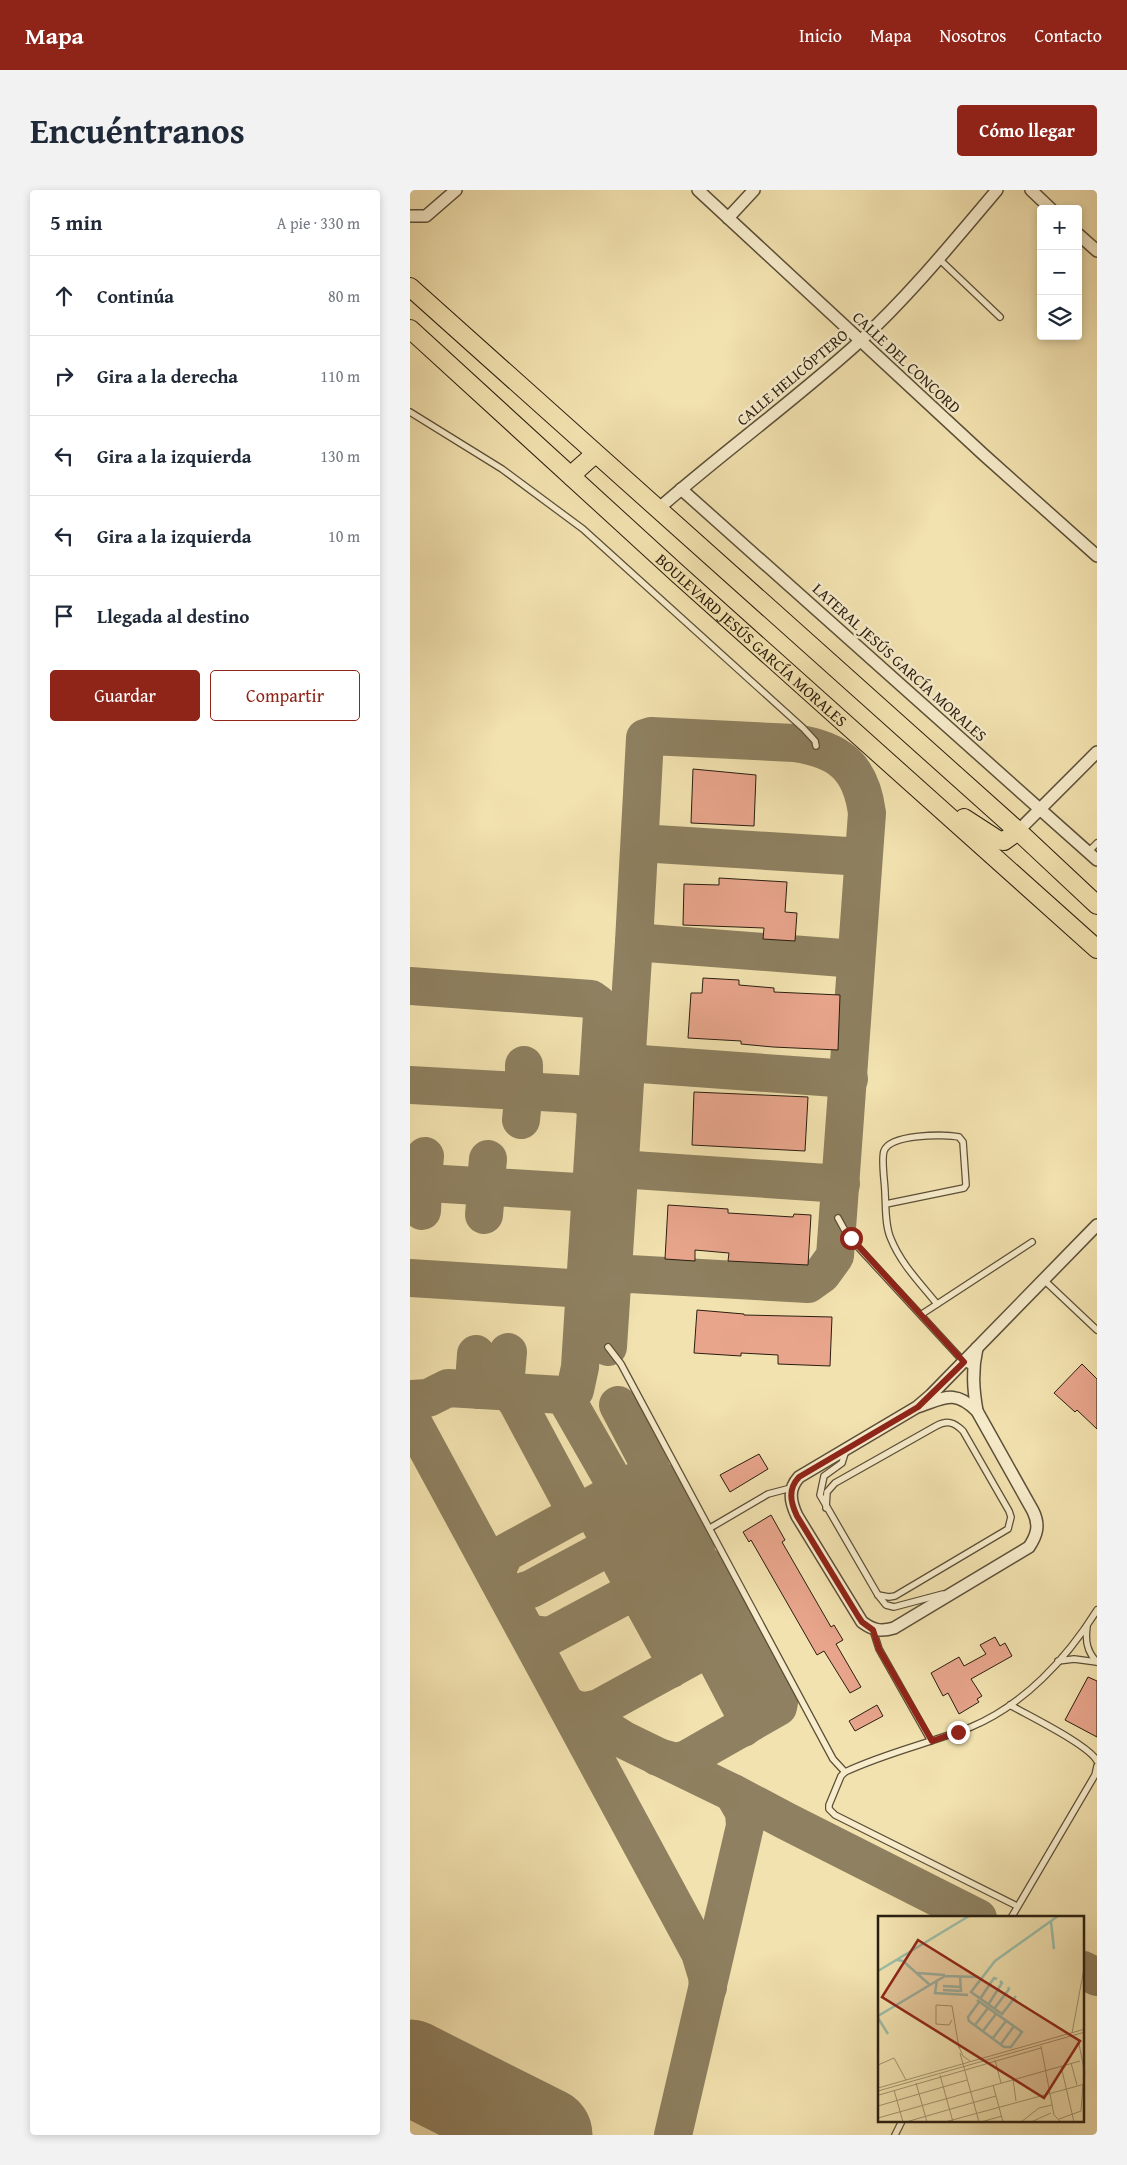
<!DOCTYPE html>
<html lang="es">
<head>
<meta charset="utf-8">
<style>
  :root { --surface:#fff; --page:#f2f2f3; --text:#1f2937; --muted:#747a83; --line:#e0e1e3; --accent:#8f2418 }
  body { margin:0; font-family:"Gentium Book Plus",serif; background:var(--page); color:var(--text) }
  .controls { position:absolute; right:15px; top:15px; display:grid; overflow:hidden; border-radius:5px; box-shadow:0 2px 8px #0003 }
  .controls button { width:45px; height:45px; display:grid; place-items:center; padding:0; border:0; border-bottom:1px solid var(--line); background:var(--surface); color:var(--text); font:25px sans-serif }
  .stop { position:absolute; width:15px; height:15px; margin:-11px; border:4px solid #8f2418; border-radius:50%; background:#fff }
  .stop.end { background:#8f2418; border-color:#fff; box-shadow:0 1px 5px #0008 }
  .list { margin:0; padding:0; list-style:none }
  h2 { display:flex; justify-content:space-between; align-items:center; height:65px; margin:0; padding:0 20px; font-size:21px }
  h2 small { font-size:16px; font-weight:400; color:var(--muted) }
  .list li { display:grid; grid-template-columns:32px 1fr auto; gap:15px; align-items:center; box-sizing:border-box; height:80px; padding:0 20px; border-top:1px solid var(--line) }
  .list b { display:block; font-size:19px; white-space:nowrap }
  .list em { font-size:16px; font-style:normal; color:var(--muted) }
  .actions { display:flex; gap:10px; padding:15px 20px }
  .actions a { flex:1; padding:11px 0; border:1px solid var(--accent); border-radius:5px; text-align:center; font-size:18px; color:var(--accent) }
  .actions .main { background:var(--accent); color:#fff }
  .icon { flex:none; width:28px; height:28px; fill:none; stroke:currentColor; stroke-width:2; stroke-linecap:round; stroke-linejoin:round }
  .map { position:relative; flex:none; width:687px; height:1945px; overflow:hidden; border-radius:5px }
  header { display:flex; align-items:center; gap:30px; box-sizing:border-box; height:70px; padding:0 25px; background:var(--accent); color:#fff }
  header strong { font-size:24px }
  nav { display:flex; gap:28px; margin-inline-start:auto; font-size:18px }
  .intro { display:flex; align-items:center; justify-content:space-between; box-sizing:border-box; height:120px; padding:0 30px }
  h1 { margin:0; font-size:35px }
  .button { padding:12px 22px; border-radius:5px; background:var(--accent); color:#fff; font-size:18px; font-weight:700 }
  main { display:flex; gap:30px; padding:0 30px }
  aside { flex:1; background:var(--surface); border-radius:5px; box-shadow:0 2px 8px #0003 }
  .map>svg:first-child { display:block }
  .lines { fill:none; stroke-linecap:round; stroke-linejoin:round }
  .taxiway { stroke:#8e8060; stroke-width:38 }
  .runway { stroke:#8e8060; stroke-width:95 }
  .building { fill:#e8a58c; stroke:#2a1e10 }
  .service-casing { stroke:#5c4f38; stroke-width:8 }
  .minor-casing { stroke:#5c4f38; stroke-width:14 }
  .primary-casing { stroke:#2a1e10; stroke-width:20 }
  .service { stroke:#f7eccb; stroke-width:5.5 }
  .minor { stroke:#f7eccb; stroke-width:11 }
  .primary { stroke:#f2e2af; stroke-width:18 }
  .route { stroke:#8f2418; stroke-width:6 }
  .labels { text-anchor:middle; stroke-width:5; stroke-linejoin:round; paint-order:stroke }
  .street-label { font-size:16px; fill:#2a1e10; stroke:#f7eccb }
  .inset-river { fill:none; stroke:#9bbea9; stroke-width:2.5 }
  .inset-road { fill:none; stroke:#a2946f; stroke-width:1 }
  .view { fill:#8f2418; fill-opacity:0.15; stroke:#8f2418; stroke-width:2.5 }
  .inset-edge { fill:none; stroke:#2a1e10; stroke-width:2.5 }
</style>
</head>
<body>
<header>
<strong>Mapa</strong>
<nav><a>Inicio</a><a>Mapa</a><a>Nosotros</a><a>Contacto</a></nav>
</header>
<div class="intro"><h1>Encuéntranos</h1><a class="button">Cómo llegar</a></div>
<main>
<aside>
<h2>5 min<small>A pie · 330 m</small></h2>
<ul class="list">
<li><svg class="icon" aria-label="ahead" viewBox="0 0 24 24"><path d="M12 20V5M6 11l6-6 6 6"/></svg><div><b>Continúa</b></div><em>80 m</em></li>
<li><svg class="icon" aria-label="right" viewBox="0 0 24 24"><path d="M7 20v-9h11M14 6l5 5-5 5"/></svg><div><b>Gira a la derecha</b></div><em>110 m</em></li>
<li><svg class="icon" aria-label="left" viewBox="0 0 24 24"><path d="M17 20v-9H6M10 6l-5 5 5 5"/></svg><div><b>Gira a la izquierda</b></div><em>130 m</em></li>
<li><svg class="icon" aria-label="left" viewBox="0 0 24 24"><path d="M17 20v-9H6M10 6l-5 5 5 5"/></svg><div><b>Gira a la izquierda</b></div><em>10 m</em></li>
<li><svg class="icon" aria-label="arrive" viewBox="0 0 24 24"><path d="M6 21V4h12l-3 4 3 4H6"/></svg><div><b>Llegada al destino</b></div></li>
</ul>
<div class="actions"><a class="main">Guardar</a><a>Compartir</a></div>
</aside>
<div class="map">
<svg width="687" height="1945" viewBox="0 0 687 1945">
  <rect width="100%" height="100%" fill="#f2e2af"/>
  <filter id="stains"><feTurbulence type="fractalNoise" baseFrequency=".004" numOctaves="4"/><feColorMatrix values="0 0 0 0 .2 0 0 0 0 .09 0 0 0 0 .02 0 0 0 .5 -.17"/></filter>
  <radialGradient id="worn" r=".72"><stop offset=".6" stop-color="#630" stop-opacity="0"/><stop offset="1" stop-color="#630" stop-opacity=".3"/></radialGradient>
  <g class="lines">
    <g class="taxiway">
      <polyline points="230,653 453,667"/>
      <polyline points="224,752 446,769"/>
      <polyline points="0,796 181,809 188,814 192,824 170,1177 165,1200 157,1205 152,1205 38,1198 18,1208 0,1209"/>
      <polyline points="217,873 439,889"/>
      <polyline points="0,895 166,904 179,907 186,920"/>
      <polyline points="111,930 113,909 119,902 114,896 114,875"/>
      <polyline points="209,979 431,994"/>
      <polyline points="0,992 167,1002 176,999 182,991"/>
      <polyline points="12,1021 13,998 19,993 13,987 15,966"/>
      <polyline points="74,1025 76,1002 70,996 76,991 78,969"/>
      <polyline points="0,1088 160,1098 172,1094 176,1086"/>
      <path d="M 198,1157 L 224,752 L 235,548 L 241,546 L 384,553 C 429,559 451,577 457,623 L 425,1066 L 412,1084 L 398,1094 L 202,1083"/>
      <polyline points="66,1164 64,1193 69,1200"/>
      <polyline points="95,1196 107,1212 165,1320 165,1325"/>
      <polyline points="90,1201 95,1196 98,1162"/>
      <polyline points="154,1205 205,1294 206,1299 203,1304"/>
      <polyline points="208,1215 241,1278 241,1283 247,1288 286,1359 286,1368"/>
      <polyline points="0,1227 155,1513 214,1550 323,1603 376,1631 568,1728"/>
      <polyline points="207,1302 215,1305 255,1378 255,1382 251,1386 259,1387 264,1393 296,1452 294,1461"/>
      <polyline points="176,1319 184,1322 221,1391 224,1398 221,1403 227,1404 231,1409 264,1469 265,1474 261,1479"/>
      <polyline points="286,1368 295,1376 326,1433 328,1438 327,1444"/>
      <polyline points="88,1389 88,1378 95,1363 241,1283"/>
      <polyline points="93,1398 104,1404 121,1399 186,1364"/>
      <polyline points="116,1440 123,1444 140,1446 286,1368"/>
      <polyline points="295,1460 302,1462 335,1525 337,1531 333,1538"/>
      <polyline points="156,1515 290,1763 297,1786 298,1797"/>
      <polyline points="163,1519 175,1521 189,1518 282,1467"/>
      <polyline points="248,1567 267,1572 277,1569 368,1517 369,1512 333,1447 327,1444"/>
      <polyline points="673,1780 687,1787"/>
      <polyline points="263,1945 335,1636 334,1622 323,1603"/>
    </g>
    <polyline class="runway" points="0,1877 135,1945"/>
  </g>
  <g class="building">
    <polygon points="283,579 346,585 344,636 281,633"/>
    <polygon points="309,688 377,692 375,722 387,723 385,751 353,749 354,738 273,735 274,694 309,695"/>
    <polygon points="293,788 329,790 329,795 364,798 364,802 430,805 428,860 363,857 331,854 331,851 278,848 281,803 292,803"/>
    <polygon points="284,902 398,907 395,961 282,955"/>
    <polygon points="258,1015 318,1019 318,1023 383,1027 384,1024 401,1025 398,1075 318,1071 319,1063 285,1060 285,1071 255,1069"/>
    <polygon points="287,1120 334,1124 334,1125 422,1127 420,1176 368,1174 368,1165 331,1163 331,1166 284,1163"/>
    <polygon points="672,1174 687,1189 687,1239 667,1220 665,1222 644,1203"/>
    <polygon points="349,1264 358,1279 320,1302 310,1285"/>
    <polygon points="361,1325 375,1350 372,1352 421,1437 424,1435 433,1450 426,1454 451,1497 440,1503 414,1461 407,1465 341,1350 339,1352 333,1342"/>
    <polygon points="585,1447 590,1456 595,1453 602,1466 561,1489 572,1506 567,1509 569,1512 549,1524 538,1503 533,1506 521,1483 549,1467 554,1476 576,1464 570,1455"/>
    <polygon points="678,1487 687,1491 687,1547 655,1530"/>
    <polygon points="467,1515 473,1526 445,1541 439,1531"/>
  </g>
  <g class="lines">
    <g class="service-casing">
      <g id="service">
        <polyline points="528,68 590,127"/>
        <polyline points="0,222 92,279 173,339 393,538 405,551 406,556"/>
        <polyline points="678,662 687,653"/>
        <path d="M 476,1014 L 554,998 L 556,995 L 553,952 L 549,947 C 534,944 480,944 474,961 C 471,970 475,993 475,1003 C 476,1018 475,1036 481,1049 C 491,1074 511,1094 527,1114"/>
        <polyline points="428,1028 434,1039 449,1058 554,1172 563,1178"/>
        <polyline points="634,1090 687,1140"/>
        <polyline points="512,1124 622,1052"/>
        <polyline points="198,1157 211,1174 423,1569 435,1582"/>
        <polyline points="436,1260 432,1273 414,1286 410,1305 468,1405 476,1415 484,1417 533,1404"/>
        <path d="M 416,1318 L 417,1302 L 425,1293 L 526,1236 C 537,1230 544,1232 553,1241 L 599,1321 L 601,1327 L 598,1339 L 485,1406 L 479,1407 L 468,1405"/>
        <polyline points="300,1338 358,1304 381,1298"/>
        <path d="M 677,1437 C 675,1451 677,1462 687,1472"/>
        <polyline points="463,1440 469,1459 521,1551"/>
        <polyline points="648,1471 664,1469 687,1472"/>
        <path d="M 600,1515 C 619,1526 679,1555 687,1571"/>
        <path d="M 607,1716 L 425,1625 L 419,1619 L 419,1615 L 431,1586 L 435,1582 C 475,1563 520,1553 561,1537 C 614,1515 657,1468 687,1420"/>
        <polyline points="601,1728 685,1585 687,1576"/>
        <polyline points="485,1945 492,1931"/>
      </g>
    </g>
    <g class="minor-casing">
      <g id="minor">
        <polyline points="288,0 574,265 687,366"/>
        <polyline points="621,0 641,19"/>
        <polyline points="0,26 16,26 46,0"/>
        <polyline points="318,28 344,0"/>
        <polyline points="668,44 687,61"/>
        <polyline points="271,299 687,670"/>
        <path d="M 247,320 C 313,262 384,211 449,152 C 499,106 543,52 587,0"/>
        <polyline points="608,641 687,562"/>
        <path d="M 507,1217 C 535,1208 544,1199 567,1221 L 623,1321 C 630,1335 627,1345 619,1357 L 484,1438 C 470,1442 463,1440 452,1432 L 387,1326 C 380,1311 378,1299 389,1287 L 507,1217 L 521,1205 L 687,1035"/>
        <path d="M 567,1221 C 563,1198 562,1180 567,1158"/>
      </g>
    </g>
    <g class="primary-casing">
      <g id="primary">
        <polyline points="0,97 608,641 687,715"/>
        <path id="s1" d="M 0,139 L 268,384 L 687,759"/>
        <polyline points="162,287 168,279 185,264"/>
        <polyline points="554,628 588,650 594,651 608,641"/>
      </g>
    </g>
    <use href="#service" class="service"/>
    <use href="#minor" class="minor"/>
    <use href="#primary" class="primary"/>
  </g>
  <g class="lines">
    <path class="route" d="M 441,1048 L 554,1172 L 508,1217 L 389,1287 C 378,1299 380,1311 387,1326 L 448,1426 L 452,1432 L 463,1440 L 469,1459 L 522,1551 L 548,1542"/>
  </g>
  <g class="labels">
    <g class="street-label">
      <text transform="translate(497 172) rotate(43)" y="6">CALLE DEL CONCORD</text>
      <text transform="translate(382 187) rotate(-40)" y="6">CALLE HELICÓPTERO</text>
      <text dy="6" stroke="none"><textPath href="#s1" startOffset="462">BOULEVARD JESÚS GARCÍA MORALES</textPath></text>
      <text transform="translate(490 472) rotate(42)" y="6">LATERAL JESÚS GARCÍA MORALES</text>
    </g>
  </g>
  <g transform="translate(468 1726)">
    <rect width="206" height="206" fill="#f2e2af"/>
    <path class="inset-river" d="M 173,6 L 176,33M 19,44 L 25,45 L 52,69M 0,55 L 91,0M 39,57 L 67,59M 82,60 L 83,76M 59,64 L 57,77 L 90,79M 65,70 L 83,71M 65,74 L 83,75M 138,80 L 124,98 L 93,76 L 117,45 L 180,0M 102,83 L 116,62 L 119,63M 99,84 L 144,116 L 133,131 L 126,131 L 91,105 L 90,101 L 101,86M 110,89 L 124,67 L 122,65M 116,93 L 131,73 L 130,71M 0,100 L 67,60 L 101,61M 0,102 L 10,118M 97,109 L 110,92M 105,115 L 118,98M 115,122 L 128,105M 123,128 L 136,110"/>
    <path class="inset-road" d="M 74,104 L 71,109 L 58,108 L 58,89 L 74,90 L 81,132M 194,117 L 207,47M 200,123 L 207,158M 163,130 L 176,199 L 183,206M 81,131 L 85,140 L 92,145M 82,137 L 101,206M 117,144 L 123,167M 193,147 L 199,169M 0,149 L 16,142 L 28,164M 183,150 L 196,206M 62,159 L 75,206M 135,163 L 138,185M 38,167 L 49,206M 115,169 L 125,206M 0,172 L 207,113M 16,174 L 25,206M 0,175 L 207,116M 1,179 L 163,132M 0,190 L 89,164M 0,202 L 202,145M 181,203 L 203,195 L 205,168M 28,206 L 118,180M 67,206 L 207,168M 103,206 L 124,200M 143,206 L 161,192 L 174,189M 153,206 L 173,197"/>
    <path class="view" d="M 40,24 L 202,125 L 166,182 L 4,81 Z"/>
    <rect width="206" height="206" class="inset-edge"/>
  </g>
  <rect width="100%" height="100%" filter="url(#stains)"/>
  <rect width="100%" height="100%" fill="url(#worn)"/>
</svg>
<div class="controls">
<button>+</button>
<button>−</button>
<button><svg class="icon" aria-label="layers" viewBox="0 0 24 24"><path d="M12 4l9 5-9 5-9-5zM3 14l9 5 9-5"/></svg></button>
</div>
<div class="stop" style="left:441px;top:1048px"></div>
<div class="stop end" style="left:548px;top:1542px"></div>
</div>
</main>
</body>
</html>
